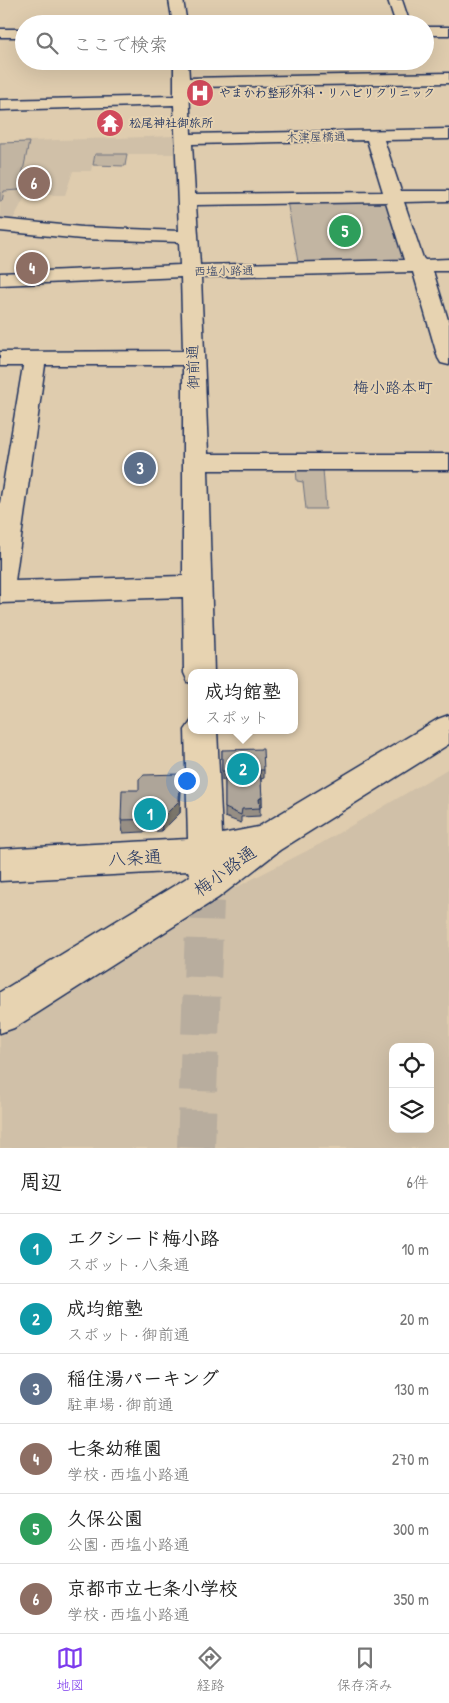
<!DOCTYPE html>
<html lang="ja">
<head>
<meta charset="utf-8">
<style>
  :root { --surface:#fff; --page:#f6f6f6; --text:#222; --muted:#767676; --line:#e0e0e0; --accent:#7c3aed }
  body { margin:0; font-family:"Patrick Hand","Klee One",sans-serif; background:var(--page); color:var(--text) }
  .controls { position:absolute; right:15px; bottom:15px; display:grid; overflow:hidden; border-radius:10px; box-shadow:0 5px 20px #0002 }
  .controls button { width:45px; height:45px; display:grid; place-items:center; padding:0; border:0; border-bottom:1px solid var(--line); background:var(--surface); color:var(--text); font:25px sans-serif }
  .you { position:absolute; left:186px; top:780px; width:18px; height:18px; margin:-12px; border:4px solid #fff; border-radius:50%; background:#1a73e8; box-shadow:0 0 0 8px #1a73e833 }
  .badge { display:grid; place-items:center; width:32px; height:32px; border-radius:50%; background:var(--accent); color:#fff; font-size:16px; font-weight:700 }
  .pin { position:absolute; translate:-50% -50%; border:2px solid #fff; box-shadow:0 1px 5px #0006 }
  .popup { position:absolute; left:188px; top:669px; width:110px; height:65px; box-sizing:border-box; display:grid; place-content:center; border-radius:10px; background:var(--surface); filter:drop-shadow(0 1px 4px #0005); font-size:16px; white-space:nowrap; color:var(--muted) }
  .popup b { font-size:19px; color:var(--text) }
  .popup::after { content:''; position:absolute; left:50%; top:100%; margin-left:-10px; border:10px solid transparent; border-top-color:var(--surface) }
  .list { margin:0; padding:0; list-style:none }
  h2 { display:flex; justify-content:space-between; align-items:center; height:65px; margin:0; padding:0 20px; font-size:21px }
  h2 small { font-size:16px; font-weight:400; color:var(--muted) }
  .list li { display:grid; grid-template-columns:32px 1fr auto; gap:15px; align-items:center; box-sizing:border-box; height:70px; padding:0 20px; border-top:1px solid var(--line) }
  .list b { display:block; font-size:19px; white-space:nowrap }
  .list p { margin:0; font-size:16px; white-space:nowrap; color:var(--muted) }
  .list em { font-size:16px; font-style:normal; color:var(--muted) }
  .icon { flex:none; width:28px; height:28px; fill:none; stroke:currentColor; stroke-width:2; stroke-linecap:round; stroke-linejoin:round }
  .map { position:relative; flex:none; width:449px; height:1148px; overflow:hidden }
  .search { position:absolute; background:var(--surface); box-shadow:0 5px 20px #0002; left:15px; right:15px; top:15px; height:55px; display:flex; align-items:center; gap:12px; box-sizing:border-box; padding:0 18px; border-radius:28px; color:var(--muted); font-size:19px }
  .sheet { height:485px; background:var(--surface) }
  nav { display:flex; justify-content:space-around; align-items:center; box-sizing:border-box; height:70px; border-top:1px solid var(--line); background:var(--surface); font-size:14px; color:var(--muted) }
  nav a { display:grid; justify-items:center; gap:2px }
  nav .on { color:var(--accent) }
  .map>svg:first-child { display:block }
  .built { fill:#d0c0a8; fill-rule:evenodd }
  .green { fill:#c2b5a2; stroke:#6e7280 }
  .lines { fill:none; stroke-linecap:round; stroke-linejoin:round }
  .minor-tunnel { stroke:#b8ad9e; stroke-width:38; stroke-dasharray:38 19; stroke-linecap:butt }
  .minor-casing { stroke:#1b2f5e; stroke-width:3 }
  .major-casing { stroke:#1b2f5e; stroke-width:3 }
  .minor { fill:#e7d3b1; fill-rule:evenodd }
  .major { fill:#e7d3b1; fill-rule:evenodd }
  .wall { fill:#968e84; stroke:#1b2f5e }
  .shaded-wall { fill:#7a746b; stroke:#1b2f5e }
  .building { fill:#aea599; stroke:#1b2f5e }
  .labels { text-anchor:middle; stroke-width:4; stroke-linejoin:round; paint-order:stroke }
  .far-poi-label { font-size:12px; font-weight:bold; fill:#1b2f5e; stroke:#e7d3b1; text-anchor:start }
  .far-street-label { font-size:12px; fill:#1b2f5e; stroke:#e7d3b1 }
  .street-label { font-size:15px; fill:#1b2f5e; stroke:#e7d3b1 }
  .neighbourhood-label { font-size:16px; fill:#1b2f5e; stroke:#e7d3b1 }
  .near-street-label { font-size:18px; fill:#1b2f5e; stroke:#e7d3b1 }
</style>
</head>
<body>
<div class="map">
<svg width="449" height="1148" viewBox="0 0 449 1148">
  <rect width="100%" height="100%" fill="#dfccae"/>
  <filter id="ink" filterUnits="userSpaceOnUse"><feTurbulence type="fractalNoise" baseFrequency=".02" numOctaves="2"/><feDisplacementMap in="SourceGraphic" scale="10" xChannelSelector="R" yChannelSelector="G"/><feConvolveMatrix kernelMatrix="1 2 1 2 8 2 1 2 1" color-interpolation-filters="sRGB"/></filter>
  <g filter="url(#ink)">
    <g class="built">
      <polygon points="175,136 174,154 95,154 91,171 73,171 65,195 26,195 9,227 0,227 0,142"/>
      <path d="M 449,768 L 449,1148 L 0,1148 L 0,1036 L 183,915 L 320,844 ZM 393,1047 L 430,1047 L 430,1129 L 393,1129 Z"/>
    </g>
    <g class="green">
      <polygon points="29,142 19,190 4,191 2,201 0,201 0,143"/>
      <polygon points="95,154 127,154 125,166 93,165"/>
      <polygon points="287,201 382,201 389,203 405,258 399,261 298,262"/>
      <polygon points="296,469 323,469 326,509 306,509 303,482 297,481"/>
    </g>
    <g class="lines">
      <polyline class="minor-tunnel" points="196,1148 205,901"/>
      <g class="minor-casing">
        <g id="minor">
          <polygon points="169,0 183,0 187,24 173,24"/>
          <polygon points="388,0 402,0 410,24 396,24"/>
          <path d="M 174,61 L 188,61 L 189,78 L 449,73 L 449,83 L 189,87 L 191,134 L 449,129 L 449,139 L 384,140 L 401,191 L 449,191 L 449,201 L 404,202 L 423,258 L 425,260 L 449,259 L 449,271 L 433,271 L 449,323 L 449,365 L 441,363 L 438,358 L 413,272 L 201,277 L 208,454 L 449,454 L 449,470 L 208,470 L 214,673 L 192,673 L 192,683 L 188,682 L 184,673 L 183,597 L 0,603 L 0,503 L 23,366 L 0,366 L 0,352 L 183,351 L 181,277 L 0,285 L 0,273 L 180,265 L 179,242 L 82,239 L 0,231 L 0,219 L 82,227 L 179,231 L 174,105 L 0,110 L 0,100 L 174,96 ZM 367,140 L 383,192 L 195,194 L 192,144 ZM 386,202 L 404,260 L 200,265 L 196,205 ZM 45,365 L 183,365 L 183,576 L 15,581 Z"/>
          <polygon points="449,715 449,744 280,850 218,898 14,1028 0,1033 0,992 190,876 188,871 0,881 0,849 188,839 185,730 192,720 192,730 217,730 222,834 258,827 438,719"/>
        </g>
      </g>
      <g class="major-casing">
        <g id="major">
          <rect x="425" y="27" width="24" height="8"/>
          <rect x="0" y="29" width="24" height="8"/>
        </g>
      </g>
      <use href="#minor" class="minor"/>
      <use href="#major" class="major"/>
    </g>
    <g class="wall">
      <polygon points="222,750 264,770 264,778 261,779 262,806 260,807 260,816 241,817 241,823 225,817 225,780 222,780"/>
      <polygon points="181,787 180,813 162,831 123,833 121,820 139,790"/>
    </g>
    <g class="shaded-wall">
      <polygon points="180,774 181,787 180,813 162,831 161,819"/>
      <polygon points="262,797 262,806 259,808 259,799"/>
    </g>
    <g class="building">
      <polygon points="263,749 264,770 260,770 262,797 259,799 260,808 242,809 241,815 225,808 225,771 222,771 222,750"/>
      <polygon points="180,774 179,801 161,819 121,820 122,790 139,790 139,779 144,775"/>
    </g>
  </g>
  <defs>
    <g id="hospital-disc" transform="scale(1.4375)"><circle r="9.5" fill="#d1495b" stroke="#e7d3b1"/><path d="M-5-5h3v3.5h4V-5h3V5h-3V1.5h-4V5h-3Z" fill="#fff"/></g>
    <g id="temple-disc" transform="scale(1.4375)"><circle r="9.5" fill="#d1495b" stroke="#e7d3b1"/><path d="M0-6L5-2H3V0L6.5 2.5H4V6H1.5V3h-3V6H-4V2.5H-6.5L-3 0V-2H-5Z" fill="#fff"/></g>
  </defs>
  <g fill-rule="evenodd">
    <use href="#hospital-disc" x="200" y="93"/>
    <use href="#temple-disc" x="110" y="123"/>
  </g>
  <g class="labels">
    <g class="far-poi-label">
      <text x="219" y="97">やまかわ整形外科・リハビリクリニック</text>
      <text x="129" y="127">松尾神社御旅所</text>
    </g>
    <g class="far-street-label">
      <text transform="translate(316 137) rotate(-1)" y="4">木津屋橋通</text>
      <text transform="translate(224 271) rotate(-1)" y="4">西塩小路通</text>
    </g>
    <g class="street-label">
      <text transform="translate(193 367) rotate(-91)" y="5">御前通</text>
    </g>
    <g class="neighbourhood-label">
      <text x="393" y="393">梅小路本町</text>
    </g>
    <g class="near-street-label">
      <text transform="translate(135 858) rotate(-3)" y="6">八条通</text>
      <text transform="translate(225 871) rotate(-36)" y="6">梅小路通</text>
    </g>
  </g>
</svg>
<div class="controls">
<button><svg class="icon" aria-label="locate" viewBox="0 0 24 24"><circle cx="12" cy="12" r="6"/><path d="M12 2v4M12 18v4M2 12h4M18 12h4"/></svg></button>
<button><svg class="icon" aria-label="layers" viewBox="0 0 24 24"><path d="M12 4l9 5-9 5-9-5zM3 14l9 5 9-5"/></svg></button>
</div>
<div class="you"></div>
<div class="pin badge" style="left:150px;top:814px;background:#0f9aa8">1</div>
<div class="pin badge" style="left:243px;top:769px;background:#0f9aa8">2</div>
<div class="popup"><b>成均館塾</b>スポット</div>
<div class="pin badge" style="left:140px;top:468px;background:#5c6f8a">3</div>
<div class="pin badge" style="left:32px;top:268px;background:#8d6e63">4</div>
<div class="pin badge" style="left:345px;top:231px;background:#2e9e5b">5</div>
<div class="pin badge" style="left:34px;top:183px;background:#8d6e63">6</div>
<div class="search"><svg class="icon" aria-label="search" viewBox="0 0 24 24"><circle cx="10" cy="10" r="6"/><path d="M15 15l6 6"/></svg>ここで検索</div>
</div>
<section class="sheet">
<h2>周辺<small>6件</small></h2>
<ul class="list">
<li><span class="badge" style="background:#0f9aa8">1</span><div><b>エクシード梅小路</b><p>スポット · 八条通</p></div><em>10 m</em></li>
<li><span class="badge" style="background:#0f9aa8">2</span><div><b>成均館塾</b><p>スポット · 御前通</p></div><em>20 m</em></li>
<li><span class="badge" style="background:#5c6f8a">3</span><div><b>稲住湯パーキング</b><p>駐車場 · 御前通</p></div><em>130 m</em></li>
<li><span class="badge" style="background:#8d6e63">4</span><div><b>七条幼稚園</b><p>学校 · 西塩小路通</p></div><em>270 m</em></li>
<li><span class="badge" style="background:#2e9e5b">5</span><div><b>久保公園</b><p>公園 · 西塩小路通</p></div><em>300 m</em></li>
<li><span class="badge" style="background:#8d6e63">6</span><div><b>京都市立七条小学校</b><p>学校 · 西塩小路通</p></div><em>350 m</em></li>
</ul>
</section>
<nav>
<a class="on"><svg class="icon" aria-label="map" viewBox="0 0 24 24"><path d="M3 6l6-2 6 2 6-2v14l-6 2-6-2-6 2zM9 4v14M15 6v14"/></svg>地図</a>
<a><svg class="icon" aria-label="directions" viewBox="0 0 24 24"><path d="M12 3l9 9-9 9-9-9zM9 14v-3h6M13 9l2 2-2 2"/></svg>経路</a>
<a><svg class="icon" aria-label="saved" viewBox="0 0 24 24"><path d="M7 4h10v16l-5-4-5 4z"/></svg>保存済み</a>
</nav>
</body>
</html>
